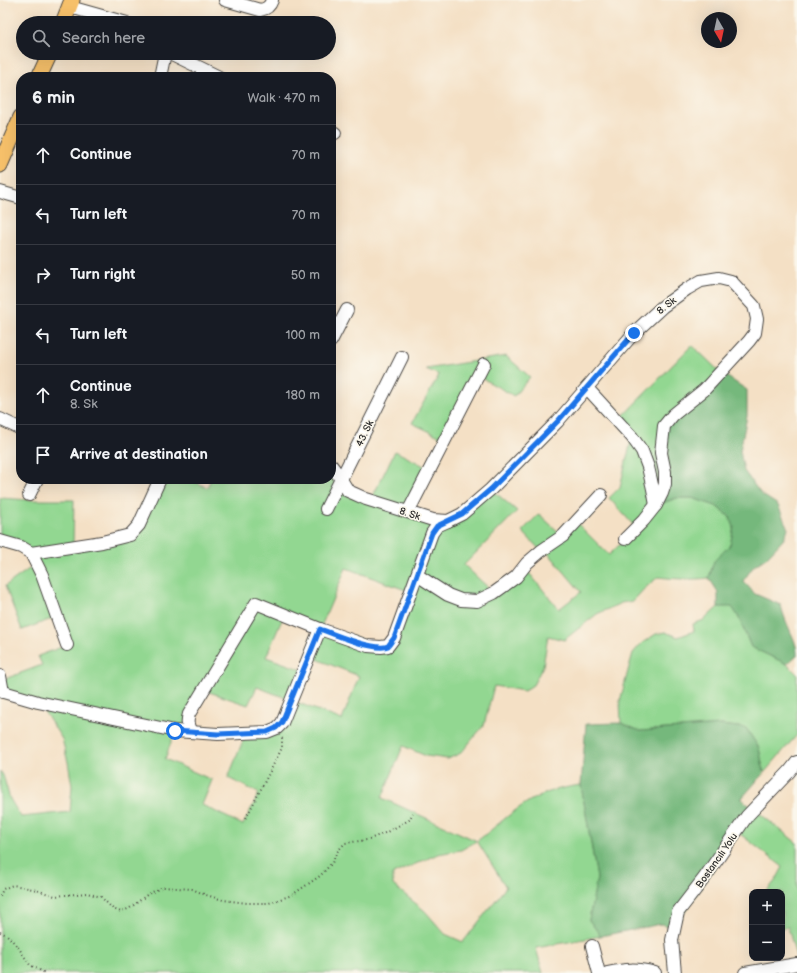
<!DOCTYPE html>
<html lang="en">
<head>
<meta charset="utf-8">
<style>
  :root { --surface:#171b24; --page:#20242c; --text:#f1f3f6; --muted:#9ea1a6; --line:#363941 }
  body { margin:0; font-family:"Balsamiq Sans",sans-serif; background:var(--page); color:var(--text) }
  .controls { position:absolute; right:12px; bottom:12px; display:grid; overflow:hidden; border-radius:8px; box-shadow:0 4px 16px #0002 }
  .controls button { width:36px; height:36px; display:grid; place-items:center; padding:0; border:0; border-bottom:1px solid var(--line); background:var(--surface); color:var(--text); font:20px sans-serif }
  .compass { position:absolute; left:701px; top:12px; width:36px; height:36px; border-radius:50%; background:var(--surface); box-shadow:0 4px 16px #0002; rotate:171deg }
  .stop { position:absolute; width:12px; height:12px; margin:-9px; border:3px solid #1a73e8; border-radius:50%; background:#fff }
  .stop.end { background:#1a73e8; border-color:#fff; box-shadow:0 1px 4px #0008 }
  .list { margin:0; padding:0; list-style:none }
  h2 { display:flex; justify-content:space-between; align-items:center; height:52px; margin:0; padding:0 16px; font-size:17px }
  h2 small { font-size:13px; font-weight:400; color:var(--muted) }
  .list li { display:grid; grid-template-columns:26px 1fr auto; gap:12px; align-items:center; box-sizing:border-box; height:60px; padding:0 16px; border-top:1px solid var(--line) }
  .list b { display:block; font-size:15px; white-space:nowrap }
  .list p { margin:0; font-size:13px; white-space:nowrap; color:var(--muted) }
  .list em { font-size:13px; font-style:normal; color:var(--muted) }
  .icon { flex:none; width:22px; height:22px; fill:none; stroke:currentColor; stroke-width:2; stroke-linecap:round; stroke-linejoin:round }
  .map { position:relative; flex:none; width:797px; height:973px; overflow:hidden }
  .search { position:absolute; background:var(--surface); box-shadow:0 4px 16px #0002; left:16px; top:16px; width:320px; height:44px; display:flex; align-items:center; gap:10px; box-sizing:border-box; padding:0 14px; border-radius:22px; color:var(--muted); font-size:15px }
  .panel { position:absolute; background:var(--surface); box-shadow:0 4px 16px #0002; left:16px; top:72px; width:320px; height:412px; border-radius:16px }
  .map>svg:first-child { display:block }
  .green { fill:#92d791; stroke:#5e815e; fill-rule:evenodd }
  .forest { fill:#75b87b; stroke:#507253 }
  .lines { fill:none; stroke-linecap:round; stroke-linejoin:round }
  .minor-casing { stroke:#494642; stroke-width:14 }
  .major-casing { stroke:#494642; stroke-width:17 }
  .path { stroke:#494642; stroke-width:2; stroke-dasharray:1 3; stroke-linecap:butt }
  .minor { stroke:#fff; stroke-width:12 }
  .major { stroke:#f6c06b; stroke-width:15 }
  .route { stroke:#1a73e8; stroke-width:5 }
  .labels { text-anchor:middle; stroke-width:3.5; stroke-linejoin:round; paint-order:stroke }
  .street-label { font-size:10px; fill:#2b2b2b; stroke:#fbf7ec }
</style>
</head>
<body>
<div class="map">
<svg width="797" height="973" viewBox="0 0 797 973">
  <rect width="100%" height="100%" fill="#fbf7ec"/>
  <filter id="ink" filterUnits="userSpaceOnUse"><feTurbulence type="fractalNoise" baseFrequency=".025" numOctaves="2"/><feDisplacementMap in="SourceGraphic" scale="8" xChannelSelector="R" yChannelSelector="G"/><feConvolveMatrix kernelMatrix="1 2 1 2 8 2 1 2 1" color-interpolation-filters="sRGB"/></filter>
  <filter id="wash" filterUnits="userSpaceOnUse"><feTurbulence type="fractalNoise" baseFrequency=".012" numOctaves="4" result="noise"/><feDisplacementMap in="SourceGraphic" scale="16" xChannelSelector="R" yChannelSelector="G"/><feGaussianBlur stdDeviation="0.9" result="paint"/><feColorMatrix in="noise" values="0 0 0 0 0 0 0 0 0 0 0 0 0 0 0 0 0 1.4 0 .05"/><feComposite in="paint" operator="in"/></filter>
  <g filter="url(#wash)">
    <rect width="100%" height="100%" fill="#f4e0c5"/>
    <g class="green">
      <path d="M 692,345 L 720,372 L 665,472 L 657,505 L 677,498 L 692,498 L 716,506 L 730,517 L 734,527 L 730,545 L 714,561 L 709,578 C 692,580 675,579 658,577 L 644,589 L 633,601 L 621,603 L 597,614 L 564,640 L 548,636 L 543,666 L 533,685 L 524,691 L 494,686 L 484,725 L 461,753 L 448,759 L 426,756 L 403,746 L 382,798 L 477,841 C 497,826 517,806 539,796 C 552,790 567,787 581,785 L 597,878 L 589,920 L 601,936 L 536,948 L 543,973 L 0,973 L 0,771 L 3,775 L 10,799 L 21,817 L 70,812 L 72,786 L 68,762 L 62,739 L 38,702 L 0,691 L 2,680 L 42,665 L 38,656 L 67,645 L 57,617 L 22,630 L 5,586 L 36,564 L 31,553 L 0,541 L 0,498 L 30,500 L 74,500 L 73,546 L 130,535 L 160,479 L 190,479 L 207,488 L 211,479 L 331,479 L 331,465 L 343,482 L 371,500 L 395,451 L 430,469 L 408,512 L 448,521 L 491,489 L 517,511 L 464,565 L 494,593 L 524,567 L 559,609 L 581,592 L 545,549 L 541,551 L 522,531 L 539,514 L 563,536 L 576,522 L 609,555 L 636,528 L 609,498 L 620,487 L 632,437 L 617,422 ZM 346,568 L 411,592 L 388,646 L 320,629 ZM 284,615 L 320,629 L 309,656 L 359,676 L 342,720 L 291,700 L 303,670 L 266,657 ZM 257,687 L 291,700 L 277,728 L 246,733 L 228,778 L 259,793 L 243,825 L 202,805 L 212,780 L 165,759 L 175,731 L 188,726 L 203,690 L 248,705 ZM 477,841 L 506,887 L 463,942 L 445,934 L 425,911 L 393,885 L 393,874 L 438,854 L 461,850 Z"/>
      <polygon points="506,356 530,377 514,396 478,376 445,439 412,423 439,375 426,369"/>
      <polygon points="732,606 738,616 751,647 787,664 797,674 797,735 764,773 759,748 746,728 721,725 640,731 621,723 620,701 629,667 633,653 642,643 656,634 665,632 678,637 694,631 693,624 704,620 718,607"/>
      <polygon points="754,809 797,843 797,961 788,927 782,928 782,892 766,892 776,880 783,867 736,831"/>
    </g>
    <g class="forest">
      <path d="M 720,372 L 747,390 L 747,416 L 740,451 L 744,471 L 761,494 L 778,505 L 788,529 L 783,540 L 766,558 L 754,566 L 743,581 L 755,594 L 781,605 C 782,610 784,616 786,621 C 790,632 797,642 797,655 L 787,664 L 751,647 L 738,616 L 732,607 L 718,607 L 718,592 L 709,578 L 714,561 L 730,545 L 734,527 L 730,517 L 716,506 L 692,498 L 677,498 L 656,505 L 662,493 L 664,426 Z"/>
      <polygon points="621,723 640,731 721,725 746,728 759,748 764,773 741,799 754,809 674,928 661,924 601,936 589,920 597,878 581,785 586,724"/>
    </g>
  </g>
  <g filter="url(#ink)">
    <g class="lines">
      <g class="minor-casing">
        <g id="minor">
          <path d="M 225,0 L 260,10 C 267,9 270,6 272,0"/>
          <polyline points="70,7 127,23"/>
          <polyline points="170,53 219,77"/>
          <polyline points="160,77 165,53"/>
          <polyline points="331,131 335,133"/>
          <polyline points="0,192 21,198"/>
          <polyline points="331,341 347,310"/>
          <polyline points="587,388 632,437 642,451 648,467 653,489 656,505"/>
          <polyline points="0,419 21,429"/>
          <polyline points="331,465 337,473 348,491 355,494 366,499 433,520 448,521 462,514 491,489 558,421 634,333 662,307 687,289 701,281 719,278 731,281 754,306 757,319 755,333 749,341 704,390 673,415 664,426 661,453 665,472 665,484 662,493 656,505 644,520 625,539"/>
          <polyline points="29,495 37,479"/>
          <polyline points="326,509 402,357"/>
          <polyline points="408,512 484,364"/>
          <polyline points="0,541 21,547 31,553 42,575 67,645"/>
          <polyline points="31,553 102,542 130,535 139,525 160,479"/>
          <polyline points="417,575 448,595 461,600 477,601 494,593 516,577 527,563 541,551 563,536 601,495"/>
          <polyline points="0,676 3,692"/>
          <polyline points="0,691 38,702 175,731 218,734 267,732 277,728 282,723 320,629"/>
          <path d="M 191,732 C 187,725 187,721 189,714 L 256,603 L 320,629 L 368,646 L 381,647 L 388,646 L 394,638 L 432,533 L 437,526 L 448,521"/>
          <polyline points="592,946 599,973"/>
          <path d="M 607,973 C 626,969 637,968 655,973"/>
          <polyline points="675,973 672,940 678,912 705,877 747,816 789,772 797,762"/>
          <polyline points="745,973 797,964"/>
        </g>
      </g>
      <g class="major-casing">
        <g id="major">
          <polyline points="63,23 72,0"/>
          <polyline points="39,77 50,53"/>
          <polyline points="0,165 21,117"/>
        </g>
      </g>
      <g class="path">
        <polyline points="246,818 282,748 282,736"/>
        <polyline points="0,896 3,889 13,885 33,889 55,896 87,893 101,897 113,909 121,912 130,908 148,894 163,887 192,889 206,895 223,900 247,903 269,903 292,895 320,876 332,863 337,852 345,843 367,840 385,833 409,820 413,813"/>
        <polyline points="0,932 7,935 18,947 30,965 45,973"/>
      </g>
      <use href="#minor" class="minor"/>
      <use href="#major" class="major"/>
    </g>
  </g>
  <g class="lines" filter="url(#ink)">
    <path class="route" d="M 175,731 L 218,734 L 267,732 L 276,728 L 282,722 L 320,629 C 333,634 376,652 388,646 C 390,644 392,640 394,638 L 432,533 L 437,526 L 462,514 L 491,489 L 558,421 L 634,333"/>
  </g>
  <g class="labels">
    <g class="street-label">
      <text transform="translate(666 305) rotate(-38)" y="4">8. Sk</text>
      <text transform="translate(364 433) rotate(-64)" y="4">43. Sk</text>
      <text transform="translate(410 513) rotate(18)" y="4">8. Sk</text>
      <text transform="translate(716 860) rotate(-55)" y="4">Bostancılı Yolu</text>
    </g>
  </g>
</svg>
<div class="controls">
<button>+</button>
<button>−</button>
</div>
<svg class="compass" viewBox="-18 -18 36 36"><path d="M0-13l5 13h-10z" fill="#e53935"/><path d="M0 13l5-13h-10z" fill="#9ea1a6"/></svg>
<div class="stop" style="left:175px;top:731px"></div>
<div class="stop end" style="left:634px;top:333px"></div>
<div class="search"><svg class="icon" aria-label="search" viewBox="0 0 24 24"><circle cx="10" cy="10" r="6"/><path d="M15 15l6 6"/></svg>Search here</div>
<section class="panel">
<h2>6 min<small>Walk · 470 m</small></h2>
<ul class="list">
<li><svg class="icon" aria-label="ahead" viewBox="0 0 24 24"><path d="M12 20V5M6 11l6-6 6 6"/></svg><div><b>Continue</b></div><em>70 m</em></li>
<li><svg class="icon" aria-label="left" viewBox="0 0 24 24"><path d="M17 20v-9H6M10 6l-5 5 5 5"/></svg><div><b>Turn left</b></div><em>70 m</em></li>
<li><svg class="icon" aria-label="right" viewBox="0 0 24 24"><path d="M7 20v-9h11M14 6l5 5-5 5"/></svg><div><b>Turn right</b></div><em>50 m</em></li>
<li><svg class="icon" aria-label="left" viewBox="0 0 24 24"><path d="M17 20v-9H6M10 6l-5 5 5 5"/></svg><div><b>Turn left</b></div><em>100 m</em></li>
<li><svg class="icon" aria-label="ahead" viewBox="0 0 24 24"><path d="M12 20V5M6 11l6-6 6 6"/></svg><div><b>Continue</b><p>8. Sk</p></div><em>180 m</em></li>
<li><svg class="icon" aria-label="arrive" viewBox="0 0 24 24"><path d="M6 21V4h12l-3 4 3 4H6"/></svg><div><b>Arrive at destination</b></div></li>
</ul>
</section>
</div>
</body>
</html>
